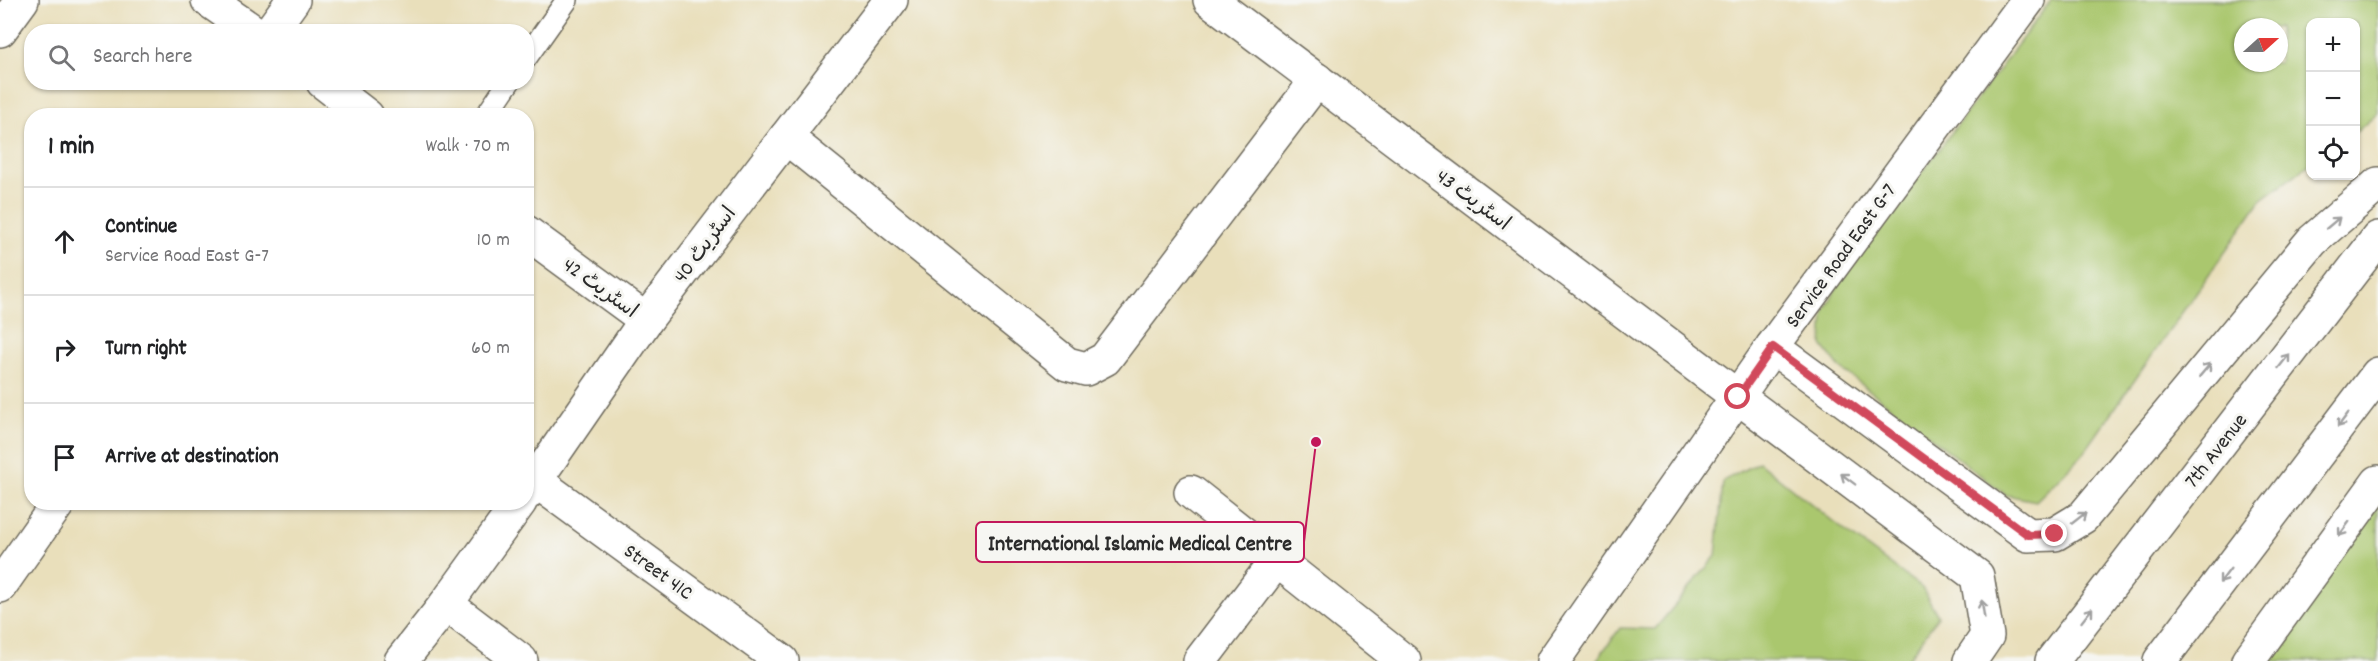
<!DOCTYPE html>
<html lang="en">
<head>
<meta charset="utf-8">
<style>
  :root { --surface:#fff; --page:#f6f6f6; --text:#202124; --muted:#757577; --line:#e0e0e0 }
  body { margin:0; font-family:Dekko,"Playpen Sans Arabic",sans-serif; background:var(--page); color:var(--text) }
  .controls { position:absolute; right:18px; top:18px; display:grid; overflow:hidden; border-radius:12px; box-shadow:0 2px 4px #0004 }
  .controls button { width:54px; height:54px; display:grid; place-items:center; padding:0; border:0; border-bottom:2px solid var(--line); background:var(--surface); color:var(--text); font:30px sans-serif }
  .compass { position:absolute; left:2234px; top:18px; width:54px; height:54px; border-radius:50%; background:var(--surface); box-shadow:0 2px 4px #0004; rotate:69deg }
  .stop { position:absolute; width:18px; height:18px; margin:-14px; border:4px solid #d1495b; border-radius:50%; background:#fff }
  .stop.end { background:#d1495b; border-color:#fff; box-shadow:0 2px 6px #0008 }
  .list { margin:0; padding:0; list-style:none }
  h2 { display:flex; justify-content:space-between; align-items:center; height:78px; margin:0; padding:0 24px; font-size:26px }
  h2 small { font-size:20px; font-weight:400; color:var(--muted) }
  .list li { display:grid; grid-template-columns:39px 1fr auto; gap:18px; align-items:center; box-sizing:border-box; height:108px; padding:0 24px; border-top:2px solid var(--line) }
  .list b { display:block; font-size:22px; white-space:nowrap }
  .list p { margin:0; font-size:20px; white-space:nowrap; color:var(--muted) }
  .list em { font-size:20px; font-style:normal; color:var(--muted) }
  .icon { flex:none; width:33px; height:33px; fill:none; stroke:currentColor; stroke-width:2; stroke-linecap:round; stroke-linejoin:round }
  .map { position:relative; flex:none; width:2378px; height:661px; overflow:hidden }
  .search { position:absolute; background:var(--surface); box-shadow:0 2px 4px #0004; left:24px; top:24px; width:510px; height:66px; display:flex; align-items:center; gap:15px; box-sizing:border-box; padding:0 21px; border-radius:24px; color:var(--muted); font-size:22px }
  .panel { position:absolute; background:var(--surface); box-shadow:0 2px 4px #0004; left:24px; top:108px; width:510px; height:402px; border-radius:24px }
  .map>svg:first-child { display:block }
  .green { fill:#aac76e; stroke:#6a794c; stroke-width:1.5; fill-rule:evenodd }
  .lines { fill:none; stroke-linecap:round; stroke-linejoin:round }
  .service-casing { stroke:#6e6a5d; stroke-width:24 }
  .minor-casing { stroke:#6e6a5d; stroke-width:36 }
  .primary-casing { stroke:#6e6a5d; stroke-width:36 }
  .service { stroke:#fff; stroke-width:21 }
  .minor { stroke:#fff; stroke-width:33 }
  .primary { stroke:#fff; stroke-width:33 }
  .oneway { stroke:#a0a0a0 }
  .route { stroke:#d1495b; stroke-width:8 }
  .labels { text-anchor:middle; stroke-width:6; stroke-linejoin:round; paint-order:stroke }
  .street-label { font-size:21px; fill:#2b2b2b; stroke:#f6f6f2 }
  .leader { fill:none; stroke:#c2185b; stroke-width:2 }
  .callout-dot { fill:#c2185b; stroke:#f6f6f2; stroke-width:2 }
  .callout { fill:#f6f6f2; stroke:#c2185b; stroke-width:2 }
  .callout-label { font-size:22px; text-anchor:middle; font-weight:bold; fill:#2b2b2b }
</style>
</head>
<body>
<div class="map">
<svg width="2378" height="661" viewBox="0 0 2378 661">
  <rect width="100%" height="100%" fill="#f6f6f2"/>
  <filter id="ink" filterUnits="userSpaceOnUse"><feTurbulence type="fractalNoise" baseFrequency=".0167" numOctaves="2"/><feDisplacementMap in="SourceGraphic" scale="12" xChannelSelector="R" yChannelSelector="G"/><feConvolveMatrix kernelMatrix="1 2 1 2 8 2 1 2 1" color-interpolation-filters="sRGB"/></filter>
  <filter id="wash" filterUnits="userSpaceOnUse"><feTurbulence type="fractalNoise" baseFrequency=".008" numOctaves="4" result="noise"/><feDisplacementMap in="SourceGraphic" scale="24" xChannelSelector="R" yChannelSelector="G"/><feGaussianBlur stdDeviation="1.35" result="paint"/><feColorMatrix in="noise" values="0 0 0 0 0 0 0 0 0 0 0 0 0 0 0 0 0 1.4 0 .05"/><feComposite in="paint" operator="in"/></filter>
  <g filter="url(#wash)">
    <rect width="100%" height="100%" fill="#e9dfbb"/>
    <g class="green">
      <path d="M 2051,0 L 2378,0 L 2378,113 L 2356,132 L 2356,22 L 2310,22 L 2310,164 L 2261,200 L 2083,454 L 2036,501 L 2006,495 L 1839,367 L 1822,345 L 1824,313 L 1838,284 ZM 2243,27 L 2279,27 L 2279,63 L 2243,63 Z"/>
      <polygon points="1759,462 1845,531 1922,588 1938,616 1907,661 1596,661 1620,628 1655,629 1716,556 1723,481"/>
      <polygon points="2378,506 2378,661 2265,661"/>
    </g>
  </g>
  <g filter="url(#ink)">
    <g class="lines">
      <g class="service-casing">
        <g id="service">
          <polyline points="526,58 567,0"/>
          <polyline points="486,116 509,82"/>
        </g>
      </g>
      <g class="minor-casing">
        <g id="minor">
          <polyline points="208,0 254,32"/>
          <polyline points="1210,0 1738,397"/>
          <polyline points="0,30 22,0"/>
          <polyline points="270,32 293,0"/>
          <polyline points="323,82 367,116"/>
          <polyline points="786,137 1067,364 1086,369 1105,359 1317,80"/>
          <polyline points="526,232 646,320"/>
          <polyline points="536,481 782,661"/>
          <polyline points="1191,492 1404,661"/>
          <polyline points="526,494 646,320 891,0"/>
          <polyline points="0,586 59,502"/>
          <polyline points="446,604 521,661"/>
          <polyline points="401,661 446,604 520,502"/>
          <polyline points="1200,661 1277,560"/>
          <polyline points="1553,661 1772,347 2028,0"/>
        </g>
      </g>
      <g class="primary-casing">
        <g id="primary">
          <polyline points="1772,347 2028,535 2055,534 2083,517 2312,241 2378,184"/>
          <polyline points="1738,397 1977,576 1987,636 1970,661"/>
          <polyline points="2052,661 2378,238"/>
          <polyline points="2160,661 2378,374"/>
          <polyline points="2248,661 2378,482"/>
        </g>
      </g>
      <use href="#service" class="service"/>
      <use href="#minor" class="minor"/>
      <use href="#primary" class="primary"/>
    </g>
    <defs><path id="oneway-shaft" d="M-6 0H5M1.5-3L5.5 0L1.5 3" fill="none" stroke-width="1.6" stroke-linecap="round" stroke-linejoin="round" transform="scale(1.5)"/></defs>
    <g class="oneway">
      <use href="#oneway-shaft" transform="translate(2333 223) rotate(-40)"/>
      <use href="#oneway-shaft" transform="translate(2284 361) rotate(-52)"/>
      <use href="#oneway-shaft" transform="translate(2205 370) rotate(-50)"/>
      <use href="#oneway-shaft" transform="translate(2343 420) rotate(127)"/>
      <use href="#oneway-shaft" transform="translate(1848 479) rotate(-143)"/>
      <use href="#oneway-shaft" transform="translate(2079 518) rotate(-38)"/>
      <use href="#oneway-shaft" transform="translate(2344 529) rotate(126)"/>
      <use href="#oneway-shaft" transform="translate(2225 576) rotate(127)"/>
      <use href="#oneway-shaft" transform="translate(1983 609) rotate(-99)"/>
      <use href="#oneway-shaft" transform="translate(2087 615) rotate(-52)"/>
    </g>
  </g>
  <g class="lines" filter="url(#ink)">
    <polyline class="route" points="1738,397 1773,347 2028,535 2055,534"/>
  </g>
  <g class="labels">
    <g class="street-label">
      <text transform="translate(1474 199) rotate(37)" y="7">اسٹریٹ 43</text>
      <text transform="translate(704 244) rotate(-53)" y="7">اسٹریٹ 40</text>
      <text transform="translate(1840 255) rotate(-54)" y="7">Service Road East G-7</text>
      <text transform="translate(601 287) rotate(36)" y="7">اسٹریٹ 42</text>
      <text transform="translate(2215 450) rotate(-52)" y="7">7th Avenue</text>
      <text transform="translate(659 571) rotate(36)" y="7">Street 41C</text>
    </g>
  </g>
  <path class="leader" d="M1316 442L1304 542"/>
  <circle class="callout-dot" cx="1316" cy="442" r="6"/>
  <rect class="callout" x="976" y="522" width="328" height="40" rx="6"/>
  <g class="callout-label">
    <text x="1140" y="550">International Islamic Medical Centre</text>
  </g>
</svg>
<div class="controls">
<button>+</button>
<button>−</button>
<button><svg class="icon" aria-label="locate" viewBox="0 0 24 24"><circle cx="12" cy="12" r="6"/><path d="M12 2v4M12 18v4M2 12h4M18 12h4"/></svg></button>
</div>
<svg class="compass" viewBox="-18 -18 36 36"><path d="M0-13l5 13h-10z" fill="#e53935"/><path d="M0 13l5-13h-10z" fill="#757577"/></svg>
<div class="stop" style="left:1738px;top:397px"></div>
<div class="stop end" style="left:2055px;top:534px"></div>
<div class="search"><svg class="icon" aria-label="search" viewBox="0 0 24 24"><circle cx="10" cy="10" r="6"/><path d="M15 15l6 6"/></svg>Search here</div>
<section class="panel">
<h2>1 min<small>Walk · 70 m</small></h2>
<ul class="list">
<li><svg class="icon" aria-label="ahead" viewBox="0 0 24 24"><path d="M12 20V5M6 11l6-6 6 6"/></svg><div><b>Continue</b><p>Service Road East G-7</p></div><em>10 m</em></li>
<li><svg class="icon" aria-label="right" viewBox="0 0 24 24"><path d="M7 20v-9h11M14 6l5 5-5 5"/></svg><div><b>Turn right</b></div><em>60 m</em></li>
<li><svg class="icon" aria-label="arrive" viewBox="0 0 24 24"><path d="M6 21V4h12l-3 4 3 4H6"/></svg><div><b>Arrive at destination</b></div></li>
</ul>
</section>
</div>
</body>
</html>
